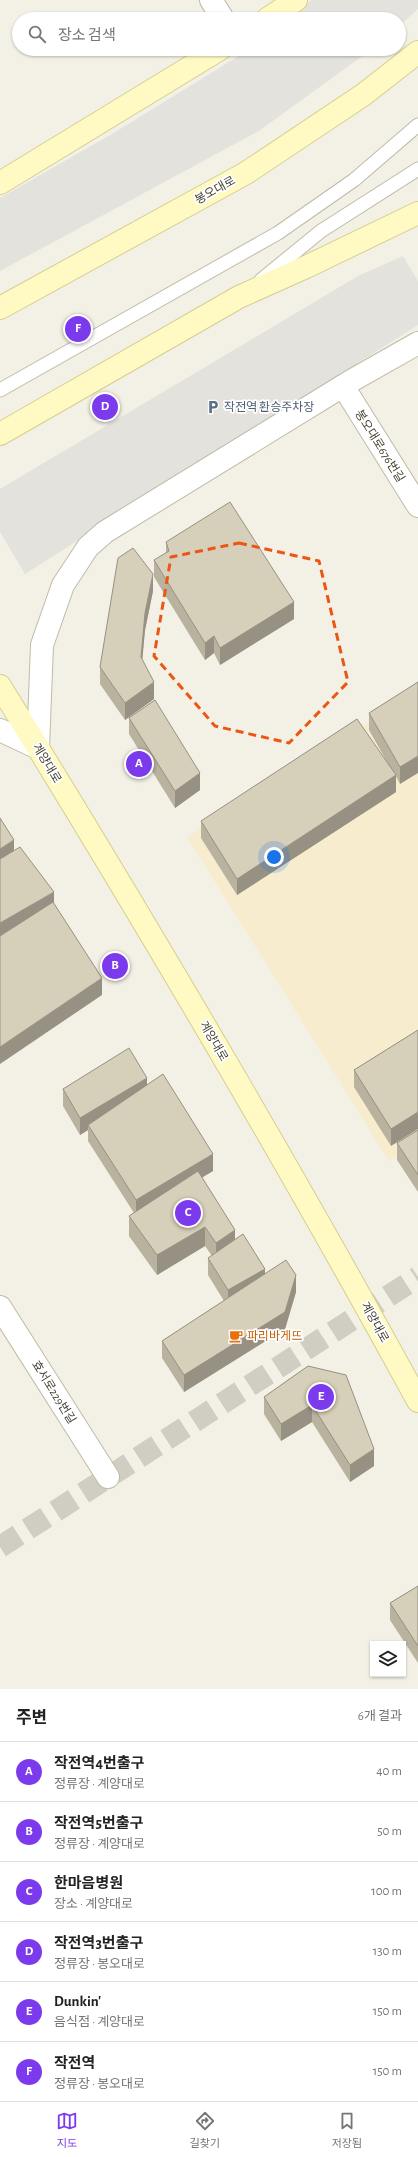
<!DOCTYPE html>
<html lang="ko">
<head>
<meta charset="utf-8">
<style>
  :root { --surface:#fff; --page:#f2f2f2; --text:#222; --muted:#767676; --line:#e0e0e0; --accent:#7c3aed }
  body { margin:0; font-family:"Alegreya Sans","Noto Sans KR",sans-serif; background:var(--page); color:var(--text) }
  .controls { position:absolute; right:12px; bottom:12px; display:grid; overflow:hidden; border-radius:0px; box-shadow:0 1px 3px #0004 }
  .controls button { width:36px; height:36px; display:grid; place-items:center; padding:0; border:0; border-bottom:1px solid var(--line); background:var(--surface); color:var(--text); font:20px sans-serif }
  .you { position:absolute; left:274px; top:857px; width:14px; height:14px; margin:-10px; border:3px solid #fff; border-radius:50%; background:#1a73e8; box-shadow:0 0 0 6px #1a73e833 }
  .badge { display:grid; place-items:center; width:26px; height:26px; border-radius:50%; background:var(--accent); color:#fff; font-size:13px; font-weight:700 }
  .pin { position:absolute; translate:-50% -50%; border:2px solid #fff; box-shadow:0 1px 4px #0006 }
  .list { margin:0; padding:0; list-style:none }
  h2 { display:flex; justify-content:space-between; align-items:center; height:52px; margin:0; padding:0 16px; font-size:17px }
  h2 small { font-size:13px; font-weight:400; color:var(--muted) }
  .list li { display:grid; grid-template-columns:26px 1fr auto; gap:12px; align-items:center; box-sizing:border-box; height:60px; padding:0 16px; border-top:1px solid var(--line) }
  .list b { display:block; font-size:15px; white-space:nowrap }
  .list p { margin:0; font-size:13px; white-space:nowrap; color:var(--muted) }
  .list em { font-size:13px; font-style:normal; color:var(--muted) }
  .icon { flex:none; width:22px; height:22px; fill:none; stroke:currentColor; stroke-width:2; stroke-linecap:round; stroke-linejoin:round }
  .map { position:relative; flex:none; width:418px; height:1689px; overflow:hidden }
  .search { position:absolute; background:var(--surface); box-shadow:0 1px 3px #0004; left:12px; right:12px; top:12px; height:44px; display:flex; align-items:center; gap:10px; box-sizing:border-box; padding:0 14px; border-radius:22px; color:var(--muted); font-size:15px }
  .sheet { height:412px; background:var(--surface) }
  nav { display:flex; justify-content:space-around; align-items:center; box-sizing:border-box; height:56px; border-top:1px solid var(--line); background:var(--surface); font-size:11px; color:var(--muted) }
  nav a { display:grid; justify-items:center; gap:2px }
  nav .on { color:var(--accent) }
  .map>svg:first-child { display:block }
  .commercial { fill:#f7ecce }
  .parking { fill:#e4e2dd }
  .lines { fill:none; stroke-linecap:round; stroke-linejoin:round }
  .tertiary-tunnel { stroke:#d0cec2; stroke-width:22; stroke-dasharray:22 11; stroke-linecap:butt }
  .service-casing { stroke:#bfbba7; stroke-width:15 }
  .minor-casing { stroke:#bfbba7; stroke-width:24 }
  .tertiary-casing { stroke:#bfbba7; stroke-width:24 }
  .secondary-casing { stroke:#d6ce91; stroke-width:24 }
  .service { stroke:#fff; stroke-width:13 }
  .minor { stroke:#fff; stroke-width:22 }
  .tertiary { stroke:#fff; stroke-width:22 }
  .secondary { stroke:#fffac3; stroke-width:22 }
  .wall { fill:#b8b29f }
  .shaded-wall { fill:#969182 }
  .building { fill:#d6cfb9; stroke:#969182 }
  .marked { fill:none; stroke:#ec5614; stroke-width:3; stroke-dasharray:8 5; stroke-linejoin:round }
  .labels { text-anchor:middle; stroke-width:3.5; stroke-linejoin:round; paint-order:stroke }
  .street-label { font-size:12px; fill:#464234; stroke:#fff }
  .service-label { font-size:12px; fill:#4e5e75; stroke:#fff; text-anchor:start }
  .food-label { font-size:12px; fill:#c56008; stroke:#fff; text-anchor:start }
</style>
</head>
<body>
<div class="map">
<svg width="418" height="1689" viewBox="0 0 418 1689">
  <rect width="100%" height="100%" fill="#f3f1e5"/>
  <polygon class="commercial" points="418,691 418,1142 389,1161 187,837"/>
  <g class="parking">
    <polygon points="312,0 418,0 418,9 399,26 399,19 284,19"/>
    <polygon points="250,49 372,49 259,131 0,271 0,198 112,134"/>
    <polygon points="403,256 418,281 418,325 25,574 0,532 0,489 358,276"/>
  </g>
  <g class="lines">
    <polyline class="tertiary-tunnel" points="0,1547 418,1277"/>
    <g class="service-casing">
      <g id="service">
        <polyline points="261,280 321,231 418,169"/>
        <polyline points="0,390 278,233 354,180 418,125"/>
      </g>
    </g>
    <g class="minor-casing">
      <g id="minor">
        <polyline points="211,0 223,19"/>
        <polyline points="343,386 418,506"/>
        <polyline points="0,730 38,748"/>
        <polyline points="0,1307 108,1477"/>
      </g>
    </g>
    <g class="tertiary-casing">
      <polyline id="tertiary" points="38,748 42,645 63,585 88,547 105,532 351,381 418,343"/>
    </g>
    <g class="secondary-casing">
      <g id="secondary">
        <polyline points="267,19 296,0"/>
        <polyline points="0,183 220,49"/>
        <polyline points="0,308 246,173 363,95 418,52"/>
        <polyline points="0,434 239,297 306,267 418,213"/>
        <path d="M 0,686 C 145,921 286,1159 418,1401"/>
      </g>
    </g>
    <use href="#service" class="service"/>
    <use href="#minor" class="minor"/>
    <use href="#tertiary" class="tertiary"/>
    <use href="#secondary" class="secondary"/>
  </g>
  <g class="wall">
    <polygon points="166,542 294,619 220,665 214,653 205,660 154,577 154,560 166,553"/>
    <polygon points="153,591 145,630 142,660 154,699 125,720 100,684 100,667"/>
    <polygon points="418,682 400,784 396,776 396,792 237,895 201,838 201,821 391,769 369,730 369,713"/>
    <polygon points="129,718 200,790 175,808 129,734"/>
    <polygon points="418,1030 391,1146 354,1087 354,1070"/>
    <polygon points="147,1086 213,1171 202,1177 235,1239 265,1273 296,1292 285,1329 184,1392 162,1358 162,1341 224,1301 208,1275 208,1258 212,1256 205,1246 157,1275 129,1236 129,1216 134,1213 88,1141 88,1130 80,1135 63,1106 63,1089"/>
    <polygon points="418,1130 418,1192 397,1160 397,1143"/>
    <polygon points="308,1366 374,1466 350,1482 312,1422 281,1441 264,1414 264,1397"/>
    <polygon points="418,1586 418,1663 390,1620 390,1603"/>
  </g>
  <g class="shaded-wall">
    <polygon points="153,574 153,591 145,630 141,674 141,657 145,613"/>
    <polygon points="294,602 294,619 220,665 220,648"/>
    <polygon points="214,636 214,653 205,660 205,643"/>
    <polygon points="154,682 154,699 125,720 125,703"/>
    <polygon points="418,756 418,773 400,784 400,767"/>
    <polygon points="200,773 200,790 175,808 175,791"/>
    <polygon points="396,775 396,792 237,895 237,879"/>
    <polygon points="14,840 14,857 0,866 0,849"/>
    <polygon points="54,892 54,909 0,940 0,923"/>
    <polygon points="102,978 102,995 0,1064 0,1047"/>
    <polygon points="147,1078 147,1095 88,1125 88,1130 80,1135 80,1118"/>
    <polygon points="418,1112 418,1129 391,1146 391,1129"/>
    <polygon points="213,1154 213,1171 136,1217 136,1200"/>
    <polygon points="205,1227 205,1246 157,1275 157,1255"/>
    <polygon points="235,1230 235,1250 216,1263 216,1243"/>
    <polygon points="265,1269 265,1286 228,1307 228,1290"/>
    <polygon points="296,1275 296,1292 285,1329 184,1392 184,1375"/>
    <polygon points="312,1405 312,1422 281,1441 281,1424"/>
    <polygon points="374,1449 374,1466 350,1482 350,1465"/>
  </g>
  <g class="building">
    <polygon points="230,502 294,602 220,648 214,636 205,643 154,560 169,551 166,542"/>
    <polygon points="133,548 153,574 145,613 141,657 154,682 125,703 100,667 118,558"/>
    <polygon points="418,682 418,756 400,767 369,713"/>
    <polygon points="155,700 200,773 175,791 129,718"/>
    <polygon points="357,719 396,775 237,879 201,821"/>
    <polygon points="0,818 14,840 0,849"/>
    <polygon points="20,847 54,892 0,923 0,859"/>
    <polygon points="53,902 102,978 0,1047 0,936"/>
    <polygon points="418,1030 418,1112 391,1129 354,1070"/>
    <polygon points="129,1048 147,1078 80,1118 63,1089"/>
    <polygon points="163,1074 213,1154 136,1200 88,1125"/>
    <polygon points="418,1130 418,1175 397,1143"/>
    <polygon points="198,1171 235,1230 216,1243 205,1227 157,1255 129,1216"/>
    <polygon points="243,1234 265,1269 228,1290 208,1258"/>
    <polygon points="286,1260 296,1275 285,1312 184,1375 162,1341"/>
    <polygon points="308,1366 346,1375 374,1449 350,1465 312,1405 281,1424 264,1397"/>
    <polygon points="418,1586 418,1646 390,1603"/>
  </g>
  <path class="marked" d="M 239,543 L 319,561 L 348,682 L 289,743 L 215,726 L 154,656 L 171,557 Z"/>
  <defs>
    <g id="parking-bare" transform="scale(1.08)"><path d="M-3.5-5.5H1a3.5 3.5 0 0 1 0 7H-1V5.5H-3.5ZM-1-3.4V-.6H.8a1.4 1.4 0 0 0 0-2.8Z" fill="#5c6f8a" stroke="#fff" stroke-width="2.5" paint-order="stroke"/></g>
    <g id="cafe-bare" transform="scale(1.08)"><path d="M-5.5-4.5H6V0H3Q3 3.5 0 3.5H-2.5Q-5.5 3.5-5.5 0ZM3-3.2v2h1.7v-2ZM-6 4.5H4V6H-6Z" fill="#e8710a" stroke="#fff" stroke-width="2.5" paint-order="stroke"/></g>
  </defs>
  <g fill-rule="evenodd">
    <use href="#parking-bare" x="213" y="407"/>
    <use href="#cafe-bare" x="236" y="1336"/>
  </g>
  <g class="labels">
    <g class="street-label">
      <text transform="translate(215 190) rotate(-29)" y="4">봉오대로</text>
      <text transform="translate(380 446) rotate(58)" y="4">봉오대로676번길</text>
      <text transform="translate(47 763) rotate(59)" y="4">계양대로</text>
      <text transform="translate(214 1041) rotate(60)" y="4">계양대로</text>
      <text transform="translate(375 1322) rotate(61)" y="4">계양대로</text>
      <text transform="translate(54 1392) rotate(58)" y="4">효서로229번길</text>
    </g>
    <g class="service-label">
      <text x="224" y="411">작전역 환승주차장</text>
    </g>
    <g class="food-label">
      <text x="247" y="1340">파리바게뜨</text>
    </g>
  </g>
</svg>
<div class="controls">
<button><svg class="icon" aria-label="layers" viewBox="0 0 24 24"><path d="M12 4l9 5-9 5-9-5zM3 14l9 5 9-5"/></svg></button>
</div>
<div class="you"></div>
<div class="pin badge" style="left:139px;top:764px">A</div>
<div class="pin badge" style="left:115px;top:966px">B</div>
<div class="pin badge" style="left:188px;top:1213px">C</div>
<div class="pin badge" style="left:105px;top:407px">D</div>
<div class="pin badge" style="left:321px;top:1397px">E</div>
<div class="pin badge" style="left:78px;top:329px">F</div>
<div class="search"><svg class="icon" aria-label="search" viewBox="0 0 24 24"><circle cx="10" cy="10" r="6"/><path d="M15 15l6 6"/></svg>장소 검색</div>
</div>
<section class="sheet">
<h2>주변<small>6개 결과</small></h2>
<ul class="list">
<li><span class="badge">A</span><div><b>작전역4번출구</b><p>정류장 · 계양대로</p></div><em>40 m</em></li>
<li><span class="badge">B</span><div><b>작전역5번출구</b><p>정류장 · 계양대로</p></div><em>50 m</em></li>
<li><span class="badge">C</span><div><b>한마음병원</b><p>장소 · 계양대로</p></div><em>100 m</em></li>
<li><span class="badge">D</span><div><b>작전역3번출구</b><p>정류장 · 봉오대로</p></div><em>130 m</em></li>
<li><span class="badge">E</span><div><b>Dunkin'</b><p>음식점 · 계양대로</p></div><em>150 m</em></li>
<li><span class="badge">F</span><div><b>작전역</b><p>정류장 · 봉오대로</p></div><em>150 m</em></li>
</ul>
</section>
<nav>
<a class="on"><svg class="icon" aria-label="map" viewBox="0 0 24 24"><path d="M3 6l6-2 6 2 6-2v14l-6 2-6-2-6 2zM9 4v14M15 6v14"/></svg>지도</a>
<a><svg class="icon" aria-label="directions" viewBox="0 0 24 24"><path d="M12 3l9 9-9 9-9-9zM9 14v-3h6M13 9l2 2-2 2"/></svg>길찾기</a>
<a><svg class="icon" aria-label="saved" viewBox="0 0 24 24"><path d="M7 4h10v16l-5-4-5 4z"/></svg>저장됨</a>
</nav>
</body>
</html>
